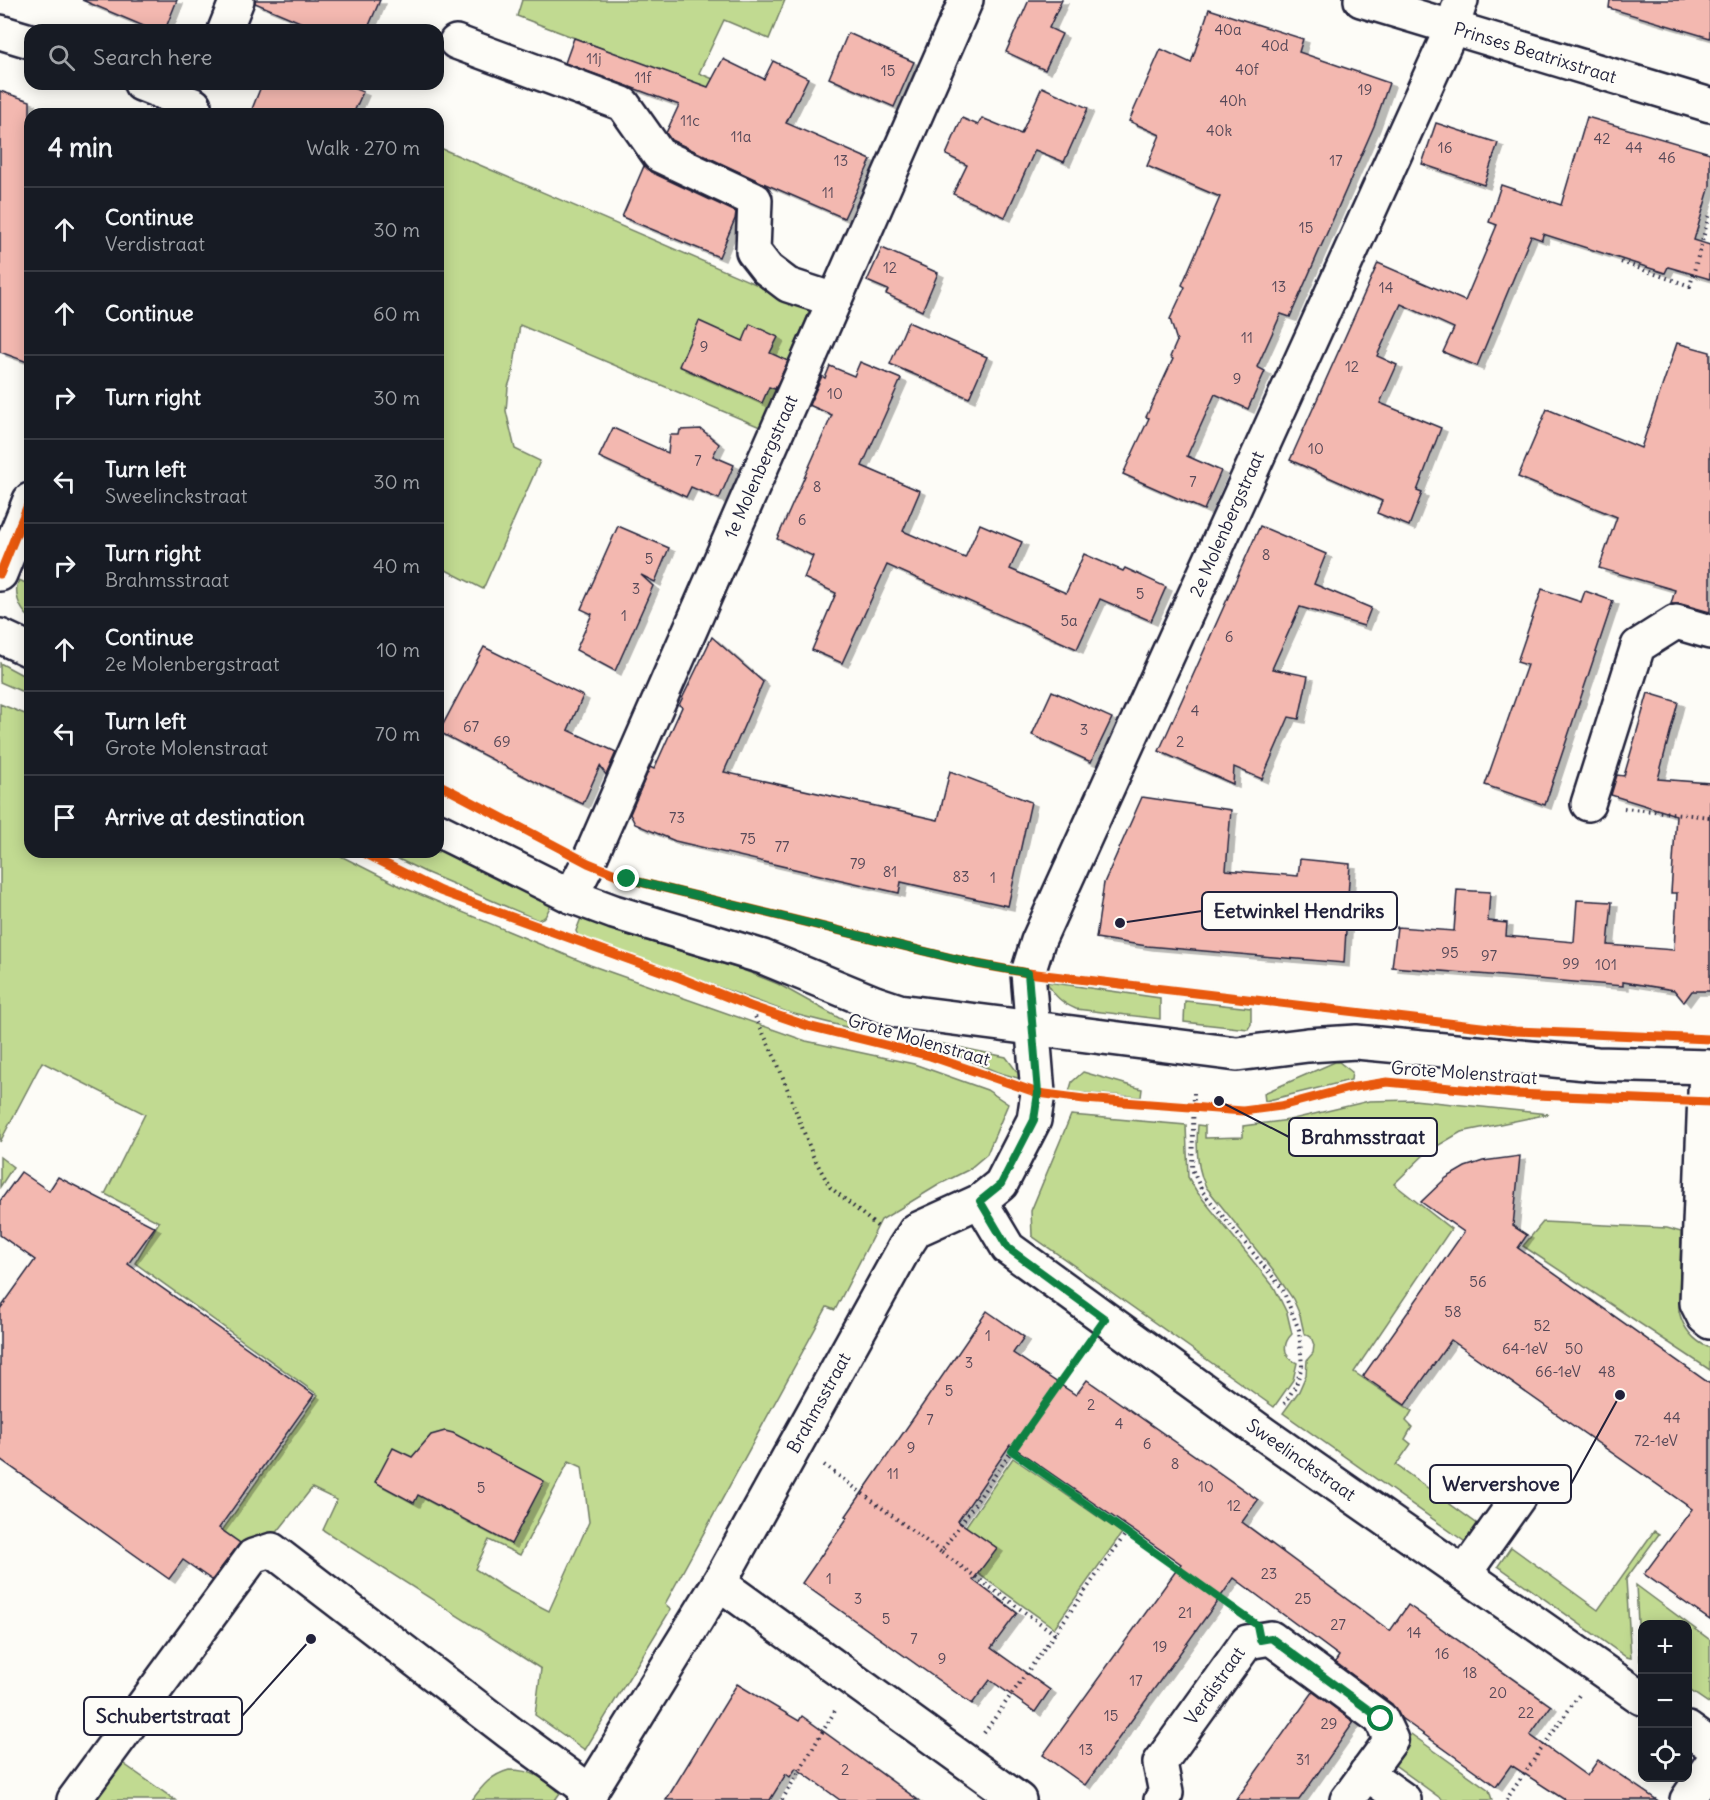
<!DOCTYPE html>
<html lang="en">
<head>
<meta charset="utf-8">
<style>
  :root { --surface:#171b24; --page:#20242c; --text:#f1f3f6; --muted:#9ea1a6; --line:#363941 }
  body { margin:0; font-family:Delius,sans-serif; background:var(--page); color:var(--text) }
  .controls { position:absolute; right:18px; bottom:18px; display:grid; overflow:hidden; border-radius:12px; box-shadow:0 3px 15px #0003 }
  .controls button { width:54px; height:54px; display:grid; place-items:center; padding:0; border:0; border-bottom:2px solid var(--line); background:var(--surface); color:var(--text); font:30px sans-serif }
  .stop { position:absolute; width:18px; height:18px; margin:-14px; border:4px solid #0b8043; border-radius:50%; background:#fff }
  .stop.end { background:#0b8043; border-color:#fff; box-shadow:0 2px 6px #0008 }
  .list { margin:0; padding:0; list-style:none }
  h2 { display:flex; justify-content:space-between; align-items:center; height:78px; margin:0; padding:0 24px; font-size:26px }
  h2 small { font-size:20px; font-weight:400; color:var(--muted) }
  .list li { display:grid; grid-template-columns:39px 1fr auto; gap:18px; align-items:center; box-sizing:border-box; height:84px; padding:0 24px; border-top:2px solid var(--line) }
  .list b { display:block; font-size:22px; white-space:nowrap }
  .list p { margin:0; font-size:20px; white-space:nowrap; color:var(--muted) }
  .list em { font-size:20px; font-style:normal; color:var(--muted) }
  .icon { flex:none; width:33px; height:33px; fill:none; stroke:currentColor; stroke-width:2; stroke-linecap:round; stroke-linejoin:round }
  .map { position:relative; flex:none; width:1710px; height:1800px; overflow:hidden }
  .search { position:absolute; background:var(--surface); box-shadow:0 3px 15px #0003; left:24px; top:24px; width:420px; height:66px; display:flex; align-items:center; gap:15px; box-sizing:border-box; padding:0 21px; border-radius:18px; color:var(--muted); font-size:22px }
  .panel { position:absolute; background:var(--surface); box-shadow:0 3px 15px #0003; left:24px; top:108px; width:420px; height:750px; border-radius:18px }
  .map>svg:first-child { display:block }
  .green { fill:#c1da91; stroke:#727e66; stroke-width:1.5; fill-rule:evenodd }
  .building { fill:#f3b8b0; stroke:#22223b; stroke-width:1.5; filter:url(#shadow) }
  .lines { fill:none; stroke-linecap:round; stroke-linejoin:round }
  .minor-casing { stroke:#22223b; stroke-width:38 }
  .path { stroke:#22223b; stroke-width:4; stroke-dasharray:1.5 4.5; stroke-linecap:butt }
  .minor { stroke:#fdfcf7; stroke-width:33 }
  .cycleway-casing { stroke:#fdfcf7; stroke-width:13 }
  .cycleway { stroke:#e8590c; stroke-width:9 }
  .route { stroke:#0b8043; stroke-width:8 }
  .labels { text-anchor:middle; stroke-width:4.5; stroke-linejoin:round; paint-order:stroke }
  .number-label { font-size:15px; fill:#564858 }
  .street-label { font-size:18px; fill:#22223b; stroke:#fdfcf7 }
  .leader { fill:none; stroke:#22223b; stroke-width:2 }
  .callout-dot { fill:#22223b; stroke:#fdfcf7; stroke-width:2 }
  .callout { fill:#fdfcf7; stroke:#22223b; stroke-width:2 }
  .callout-label { font-size:20px; text-anchor:middle; font-weight:bold; fill:#22223b }
</style>
</head>
<body>
<div class="map">
<svg width="1710" height="1800" viewBox="0 0 1710 1800">
  <defs>
    <filter id="shadow"><feDropShadow dx="6" dy="4" stdDeviation="0" flood-color="#0004"/></filter>
  </defs>
  <rect width="100%" height="100%" fill="#fdfcf7"/>
  <filter id="ink" filterUnits="userSpaceOnUse"><feTurbulence type="fractalNoise" baseFrequency=".0167" numOctaves="2"/><feDisplacementMap in="SourceGraphic" scale="12" xChannelSelector="R" yChannelSelector="G"/><feConvolveMatrix kernelMatrix="1 2 1 2 8 2 1 2 1" color-interpolation-filters="sRGB"/></filter>
  <g filter="url(#ink)">
    <g class="green">
      <polygon points="522,0 785,0 769,39 724,20 699,73 713,79 709,89 517,16"/>
      <polygon points="438,147 811,308 760,427 520,325 513,372 508,387 506,411 515,449 540,461 483,589 438,566"/>
      <path d="M 19,580 L 30,585 L 30,618 C 19,609 13,592 19,580 Z"/>
      <polygon points="0,663 30,679 30,695 0,682"/>
      <path d="M 0,704 L 30,716 L 30,852 L 333,852 L 402,887 L 590,965 L 806,1041 L 914,1064 L 987,1090 L 1008,1104 L 987,1154 L 968,1170 L 940,1184 L 881,1220 L 835,1310 L 827,1307 L 665,1604 L 671,1609 L 585,1750 L 535,1715 L 541,1669 L 323,1530 L 337,1500 L 312,1488 L 271,1540 L 240,1556 L 219,1535 L 318,1395 L 135,1263 L 159,1222 L 105,1194 L 145,1114 L 42,1062 L 0,1142 ZM 569,1461 L 582,1467 L 589,1522 L 549,1611 L 506,1589 L 475,1569 L 489,1540 L 520,1555 Z"/>
      <polygon points="438,848 551,905 545,917 538,920 425,872 384,852 438,852"/>
      <polygon points="581,918 628,935 743,970 778,984 839,1018 859,1027 858,1030 790,1013 578,936 576,931"/>
      <path d="M 1047,982 L 1160,998 L 1160,1019 L 1076,1009 C 1062,1003 1054,996 1047,982 Z"/>
      <polygon points="1185,1001 1251,1008 1251,1024 1248,1029 1184,1022"/>
      <polygon points="923,1040 1006,1057 1021,1077 1021,1079 997,1072 959,1056 921,1046"/>
      <polygon points="1335,1062 1339,1062 1352,1072 1351,1080 1265,1101 1264,1093"/>
      <polygon points="1083,1072 1142,1089 1141,1097 1069,1092 1072,1082"/>
      <path d="M 1414,1100 L 1549,1114 L 1461,1132 L 1427,1152 L 1394,1184 L 1451,1229 L 1354,1372 L 1412,1411 L 1406,1421 L 1412,1427 L 1405,1439 L 1411,1444 L 1396,1465 L 1483,1528 L 1471,1546 L 1283,1413 L 1299,1391 L 1306,1375 L 1307,1360 L 1313,1353 L 1314,1345 L 1311,1337 L 1304,1333 L 1300,1315 L 1293,1299 L 1275,1273 L 1206,1187 C 1196,1168 1196,1146 1198,1125 L 1205,1126 L 1205,1138 L 1243,1137 L 1243,1126 L 1289,1120 L 1369,1101 Z"/>
      <path d="M 1071,1115 L 1186,1125 L 1188,1177 L 1197,1192 L 1274,1287 L 1287,1313 L 1292,1334 C 1282,1344 1283,1357 1297,1363 L 1293,1380 L 1274,1407 L 1032,1236 L 1031,1211 Z"/>
      <polygon points="0,1157 13,1167 0,1187"/>
      <path d="M 1543,1222 L 1667,1228 L 1681,1232 L 1679,1311 C 1683,1328 1693,1341 1710,1348 L 1710,1370 L 1523,1246 Z"/>
      <polygon points="1013,1458 1122,1533 1054,1628 948,1552"/>
      <polygon points="1654,1531 1659,1534 1626,1579 1631,1658 1626,1657 1498,1566 1511,1547 1598,1610"/>
      <polygon points="1636,1585 1710,1640 1710,1704 1688,1689 1688,1624 1642,1624 1642,1661 1640,1661"/>
      <polygon points="1411,1734 1489,1790 1492,1800 1443,1800 1392,1763"/>
      <polygon points="121,1762 175,1800 94,1800"/>
      <path d="M 509,1770 C 533,1770 542,1777 560,1793 L 555,1800 L 472,1800 C 483,1785 491,1775 509,1770 Z"/>
    </g>
    <g class="building">
      <polygon points="82,0 177,0 165,30 153,30"/>
      <polygon points="255,0 380,0 367,30 319,30 255,3"/>
      <polygon points="1029,0 1062,0 1049,28 1062,34 1045,70 1006,52"/>
      <polygon points="1610,0 1710,0 1710,38 1609,8"/>
      <polygon points="1209,9 1303,39 1299,52 1389,83 1374,126 1290,317 1281,314 1257,367 1265,371 1248,409 1215,394 1187,456 1221,471 1204,510 1123,474 1149,418 1146,417 1173,359 1170,357 1177,341 1170,319 1185,287 1182,285 1220,197 1147,166 1160,135 1129,121 1161,49 1191,63"/>
      <polygon points="848,33 914,62 894,107 829,78"/>
      <polygon points="574,38 708,87 723,59 764,79 773,61 808,78 786,123 871,160 844,218 763,183 671,140 666,133 679,105 565,63"/>
      <polygon points="262,84 343,84 363,92 353,114 250,114"/>
      <polygon points="1042,87 1088,108 1064,162 1035,150 1005,217 953,194 967,165 946,155 962,118 978,125 982,118 1021,134"/>
      <polygon points="0,91 30,101 30,363 0,352"/>
      <polygon points="1587,117 1710,153 1710,186 1694,240 1710,245 1710,279 1668,267 1665,273 1543,234 1542,240 1531,236 1477,366 1443,352 1454,328 1401,304 1377,356 1397,365 1380,403 1441,428 1417,491 1422,493 1409,526 1377,513 1382,501 1290,460 1378,263 1465,301 1497,225 1489,222 1501,185 1561,205"/>
      <polygon points="1436,123 1498,143 1484,185 1422,164"/>
      <polygon points="644,166 651,172 736,212 735,219 719,257 622,217"/>
      <polygon points="882,248 938,273 922,311 886,294 888,290 867,281"/>
      <polygon points="699,321 743,341 750,324 778,337 770,353 788,361 775,389 769,387 762,403 679,366"/>
      <polygon points="908,322 987,357 969,398 890,364"/>
      <polygon points="1677,343 1710,352 1710,612 1681,604 1671,604 1675,590 1599,568 1617,517 1518,477 1547,409 1641,448"/>
      <polygon points="860,362 901,379 862,466 920,491 903,531 965,558 980,524 1022,542 1010,569 1066,593 1084,554 1123,571 1125,568 1166,587 1151,621 1100,599 1077,649 887,565 842,663 812,650 836,593 804,578 813,556 777,539 832,415 809,405 822,376 825,378 830,366 854,376"/>
      <polygon points="613,428 668,453 670,435 679,435 680,430 701,429 719,444 713,456 734,465 719,499 691,487 686,497 599,457"/>
      <polygon points="618,526 669,548 655,582 641,575 653,586 615,671 576,650 592,614 581,609"/>
      <polygon points="1260,526 1326,554 1314,584 1371,608 1364,626 1300,607 1272,669 1308,676 1299,719 1289,717 1262,779 1234,767 1233,784 1159,751"/>
      <polygon points="1542,589 1581,602 1585,591 1613,601 1545,805 1485,785 1527,665 1517,662"/>
      <polygon points="712,637 763,682 724,772 938,820 950,771 1031,802 1008,906 901,882 899,893 837,879 675,841 635,824 630,814 650,767 654,769 682,707 679,705"/>
      <polygon points="484,647 583,696 568,730 616,752 606,775 600,766 583,804 547,788 439,732"/>
      <polygon points="1052,691 1112,718 1091,762 1032,735"/>
      <polygon points="1648,693 1678,702 1658,779 1710,783 1710,991 1692,991 1684,1002 1674,990 1623,982 1623,986 1392,967 1397,927 1454,931 1457,890 1490,892 1488,921 1507,923 1506,936 1574,942 1577,900 1612,902 1608,945 1674,950 1677,893 1671,893 1676,815 1611,795 1617,775 1624,776"/>
      <polygon points="1142,797 1231,810 1226,870 1298,876 1300,859 1350,864 1344,963 1147,946 1096,938 1104,883"/>
      <polygon points="1520,1156 1513,1226 1527,1235 1518,1248 1710,1384 1710,1620 1644,1574 1692,1509 1451,1340 1405,1405 1363,1376 1464,1232 1421,1202 1446,1178 1465,1167 1483,1161"/>
      <polygon points="21,1172 49,1191 58,1177 155,1227 128,1264 314,1395 219,1528 240,1543 212,1580 183,1560 169,1579 0,1459 0,1309 35,1260 0,1235 0,1201"/>
      <polygon points="987,1311 1024,1337 1013,1353 1076,1395 1087,1380 1258,1500 1242,1522 1390,1631 1408,1605 1551,1706 1530,1735 1587,1776 1598,1760 1657,1800 1565,1800 1511,1765 1496,1786 1401,1718 1392,1704 1335,1662 1339,1656 1234,1578 1085,1785 1043,1755 1181,1564 1010,1445 958,1521 997,1548 973,1580 1017,1613 991,1648 1050,1690 1035,1712 990,1680 972,1704 802,1583 848,1517 846,1516"/>
      <polygon points="445,1431 453,1433 544,1481 511,1544 418,1495 414,1503 375,1482 393,1448 412,1457 431,1435"/>
      <polygon points="737,1684 799,1721 802,1716 918,1800 840,1800 796,1768 790,1777 786,1774 770,1800 666,1800"/>
      <polygon points="1313,1692 1354,1722 1299,1800 1236,1800"/>
    </g>
    <g class="lines">
      <g class="minor-casing">
        <g id="minor">
          <polyline points="1361,0 1710,105"/>
          <polyline points="225,30 237,0"/>
          <polyline points="0,32 30,41"/>
          <polyline points="456,42 623,104 659,155 755,200 753,251 767,269 788,285 834,300"/>
          <polyline points="141,84 194,105"/>
          <polyline points="0,574 30,500"/>
          <polyline points="0,636 30,650"/>
          <polyline points="1588,804 1638,646 1676,622 1710,632"/>
          <polyline points="438,830 571,896 614,912 763,957 875,1003 899,1011 1237,1054 1308,1045 1356,1042 1597,1064 1710,1067"/>
          <polyline points="571,896 588,863 966,0"/>
          <polyline points="1706,1067 1697,1303 1704,1317 1710,1322"/>
          <polyline points="980,1201 1008,1248 1264,1434 1642,1698"/>
          <polyline points="1464,1574 1518,1498"/>
          <polyline points="719,1583 1019,1800"/>
          <polyline points="1688,1729 1710,1745"/>
          <polyline points="1366,1773 1404,1800"/>
          <polyline points="74,1800 253,1556 272,1550 509,1732 591,1792"/>
          <polyline points="585,1800 719,1583 905,1247 916,1230 980,1201 1001,1184 1034,1120 1038,1093 1028,973 1038,941 1452,28 1461,0"/>
          <polyline points="1161,1800 1166,1793 1160,1763 1247,1642 1271,1638 1381,1719 1391,1740 1347,1800"/>
          <polyline points="1687,1800 1710,1766"/>
        </g>
      </g>
      <g class="path">
        <polyline points="1621,262 1690,286 1710,212"/>
        <polyline points="1624,808 1710,817"/>
        <polyline points="750,1006 777,1062 813,1156 830,1187 878,1227"/>
        <polyline points="1194,1093 1192,1169 1202,1191 1282,1288 1299,1330 1302,1366 1296,1385 1283,1406"/>
        <polyline points="1013,1451 1127,1532"/>
        <polyline points="824,1465 941,1552"/>
        <polyline points="1055,1634 941,1552 1084,1348"/>
        <polyline points="984,1733 1127,1532 1235,1610"/>
        <polyline points="782,1800 836,1709"/>
        <polyline points="1506,1800 1579,1695"/>
      </g>
      <use href="#minor" class="minor"/>
      <g class="cycleway-casing">
        <g id="cycleway">
          <polyline points="0,574 30,500"/>
          <polyline points="438,784 588,863 627,879 977,964 1028,973 1515,1031 1710,1039"/>
          <polyline points="362,852 440,891 680,978 750,1006 808,1026 930,1056 1038,1093 1084,1099 1243,1111 1281,1106 1349,1088 1387,1082 1514,1094 1710,1102"/>
        </g>
      </g>
      <use href="#cycleway" class="cycleway"/>
    </g>
  </g>
  <g class="lines" filter="url(#ink)">
    <polyline class="route" points="627,879 977,964 1028,973 1038,1093 1034,1120 1001,1184 980,1201 1008,1248 1105,1319 1012,1451 1257,1625 1260,1640 1271,1638 1381,1719"/>
  </g>
  <g class="labels">
    <g class="number-label">
      <text x="1228" y="35">40a</text>
      <text x="1275" y="51">40d</text>
      <text x="594" y="64">11j</text>
      <text x="1247" y="75">40f</text>
      <text x="888" y="76">15</text>
      <text x="643" y="83">11f</text>
      <text x="1365" y="95">19</text>
      <text x="1233" y="106">40h</text>
      <text x="690" y="126">11c</text>
      <text x="1219" y="136">40k</text>
      <text x="741" y="142">11a</text>
      <text x="1602" y="144">42</text>
      <text x="1445" y="153">16</text>
      <text x="1634" y="153">44</text>
      <text x="1667" y="163">46</text>
      <text x="841" y="166">13</text>
      <text x="1336" y="166">17</text>
      <text x="828" y="198">11</text>
      <text x="1306" y="233">15</text>
      <text x="890" y="273">12</text>
      <text x="1279" y="292">13</text>
      <text x="1386" y="293">14</text>
      <text x="1247" y="343">11</text>
      <text x="704" y="352">9</text>
      <text x="1352" y="372">12</text>
      <text x="1237" y="384">9</text>
      <text x="835" y="399">10</text>
      <text x="1316" y="454">10</text>
      <text x="698" y="466">7</text>
      <text x="1193" y="487">7</text>
      <text x="817" y="492">8</text>
      <text x="802" y="525">6</text>
      <text x="1266" y="560">8</text>
      <text x="649" y="564">5</text>
      <text x="636" y="594">3</text>
      <text x="1140" y="599">5</text>
      <text x="624" y="621">1</text>
      <text x="1069" y="626">5a</text>
      <text x="1229" y="642">6</text>
      <text x="1195" y="716">4</text>
      <text x="471" y="732">67</text>
      <text x="1084" y="735">3</text>
      <text x="502" y="747">69</text>
      <text x="1180" y="747">2</text>
      <text x="677" y="823">73</text>
      <text x="748" y="844">75</text>
      <text x="782" y="852">77</text>
      <text x="858" y="869">79</text>
      <text x="890" y="877">81</text>
      <text x="961" y="882">83</text>
      <text x="993" y="883">1</text>
      <text x="1450" y="958">95</text>
      <text x="1489" y="961">97</text>
      <text x="1571" y="969">99</text>
      <text x="1606" y="970">101</text>
      <text x="1478" y="1287">56</text>
      <text x="1453" y="1317">58</text>
      <text x="1542" y="1331">52</text>
      <text x="988" y="1341">1</text>
      <text x="1525" y="1354">64-1eV</text>
      <text x="1574" y="1354">50</text>
      <text x="969" y="1368">3</text>
      <text x="1558" y="1377">66-1eV</text>
      <text x="1607" y="1377">48</text>
      <text x="949" y="1396">5</text>
      <text x="1091" y="1410">2</text>
      <text x="1672" y="1423">44</text>
      <text x="930" y="1425">7</text>
      <text x="1119" y="1429">4</text>
      <text x="1656" y="1446">72-1eV</text>
      <text x="1147" y="1449">6</text>
      <text x="911" y="1453">9</text>
      <text x="1175" y="1469">8</text>
      <text x="893" y="1479">11</text>
      <text x="1206" y="1492">10</text>
      <text x="481" y="1493">5</text>
      <text x="1234" y="1511">12</text>
      <text x="1269" y="1579">23</text>
      <text x="829" y="1584">1</text>
      <text x="858" y="1604">3</text>
      <text x="1303" y="1604">25</text>
      <text x="1185" y="1618">21</text>
      <text x="886" y="1624">5</text>
      <text x="1338" y="1630">27</text>
      <text x="1414" y="1638">14</text>
      <text x="914" y="1644">7</text>
      <text x="1160" y="1652">19</text>
      <text x="1442" y="1659">16</text>
      <text x="942" y="1664">9</text>
      <text x="1470" y="1678">18</text>
      <text x="1136" y="1686">17</text>
      <text x="1498" y="1698">20</text>
      <text x="1526" y="1718">22</text>
      <text x="1111" y="1721">15</text>
      <text x="1329" y="1729">29</text>
      <text x="1086" y="1755">13</text>
      <text x="1303" y="1765">31</text>
      <text x="845" y="1775">2</text>
    </g>
    <g class="street-label">
      <text transform="translate(1535 53) rotate(17)" y="6">Prinses Beatrixstraat</text>
      <text transform="translate(761 467) rotate(-66)" y="6">1e Molenbergstraat</text>
      <text transform="translate(1227 524) rotate(-66)" y="6">2e Molenbergstraat</text>
      <text transform="translate(919 1040) rotate(16)" y="6">Grote Molenstraat</text>
      <text transform="translate(1464 1073) rotate(4)" y="6">Grote Molenstraat</text>
      <text transform="translate(819 1403) rotate(-61)" y="6">Brahmsstraat</text>
      <text transform="translate(1301 1460) rotate(35)" y="6">Sweelinckstraat</text>
      <text transform="translate(1215 1686) rotate(-55)" y="6">Verdistraat</text>
    </g>
  </g>
  <path class="leader" d="M1120 923L1202 911M1219 1101L1289 1137M1620 1395L1571 1484M311 1639L242 1716"/>
  <g class="callout-dot">
    <circle cx="1120" cy="923" r="6"/>
    <circle cx="1219" cy="1101" r="6"/>
    <circle cx="1620" cy="1395" r="6"/>
    <circle cx="311" cy="1639" r="6"/>
  </g>
  <g class="callout">
    <rect x="1202" y="892" width="195" height="38" rx="6"/>
    <rect x="1289" y="1118" width="148" height="38" rx="6"/>
    <rect x="1430" y="1465" width="141" height="38" rx="6"/>
    <rect x="84" y="1697" width="158" height="38" rx="6"/>
  </g>
  <g class="callout-label">
    <text x="1299" y="918">Eetwinkel Hendriks</text>
    <text x="1363" y="1144">Brahmsstraat</text>
    <text x="1501" y="1491">Wervershove</text>
    <text x="163" y="1723">Schubertstraat</text>
  </g>
</svg>
<div class="controls">
<button>+</button>
<button>−</button>
<button><svg class="icon" aria-label="locate" viewBox="0 0 24 24"><circle cx="12" cy="12" r="6"/><path d="M12 2v4M12 18v4M2 12h4M18 12h4"/></svg></button>
</div>
<div class="stop" style="left:1381px;top:1719px"></div>
<div class="stop end" style="left:627px;top:879px"></div>
<div class="search"><svg class="icon" aria-label="search" viewBox="0 0 24 24"><circle cx="10" cy="10" r="6"/><path d="M15 15l6 6"/></svg>Search here</div>
<section class="panel">
<h2>4 min<small>Walk · 270 m</small></h2>
<ul class="list">
<li><svg class="icon" aria-label="ahead" viewBox="0 0 24 24"><path d="M12 20V5M6 11l6-6 6 6"/></svg><div><b>Continue</b><p>Verdistraat</p></div><em>30 m</em></li>
<li><svg class="icon" aria-label="ahead" viewBox="0 0 24 24"><path d="M12 20V5M6 11l6-6 6 6"/></svg><div><b>Continue</b></div><em>60 m</em></li>
<li><svg class="icon" aria-label="right" viewBox="0 0 24 24"><path d="M7 20v-9h11M14 6l5 5-5 5"/></svg><div><b>Turn right</b></div><em>30 m</em></li>
<li><svg class="icon" aria-label="left" viewBox="0 0 24 24"><path d="M17 20v-9H6M10 6l-5 5 5 5"/></svg><div><b>Turn left</b><p>Sweelinckstraat</p></div><em>30 m</em></li>
<li><svg class="icon" aria-label="right" viewBox="0 0 24 24"><path d="M7 20v-9h11M14 6l5 5-5 5"/></svg><div><b>Turn right</b><p>Brahmsstraat</p></div><em>40 m</em></li>
<li><svg class="icon" aria-label="ahead" viewBox="0 0 24 24"><path d="M12 20V5M6 11l6-6 6 6"/></svg><div><b>Continue</b><p>2e Molenbergstraat</p></div><em>10 m</em></li>
<li><svg class="icon" aria-label="left" viewBox="0 0 24 24"><path d="M17 20v-9H6M10 6l-5 5 5 5"/></svg><div><b>Turn left</b><p>Grote Molenstraat</p></div><em>70 m</em></li>
<li><svg class="icon" aria-label="arrive" viewBox="0 0 24 24"><path d="M6 21V4h12l-3 4 3 4H6"/></svg><div><b>Arrive at destination</b></div></li>
</ul>
</section>
</div>
</body>
</html>
